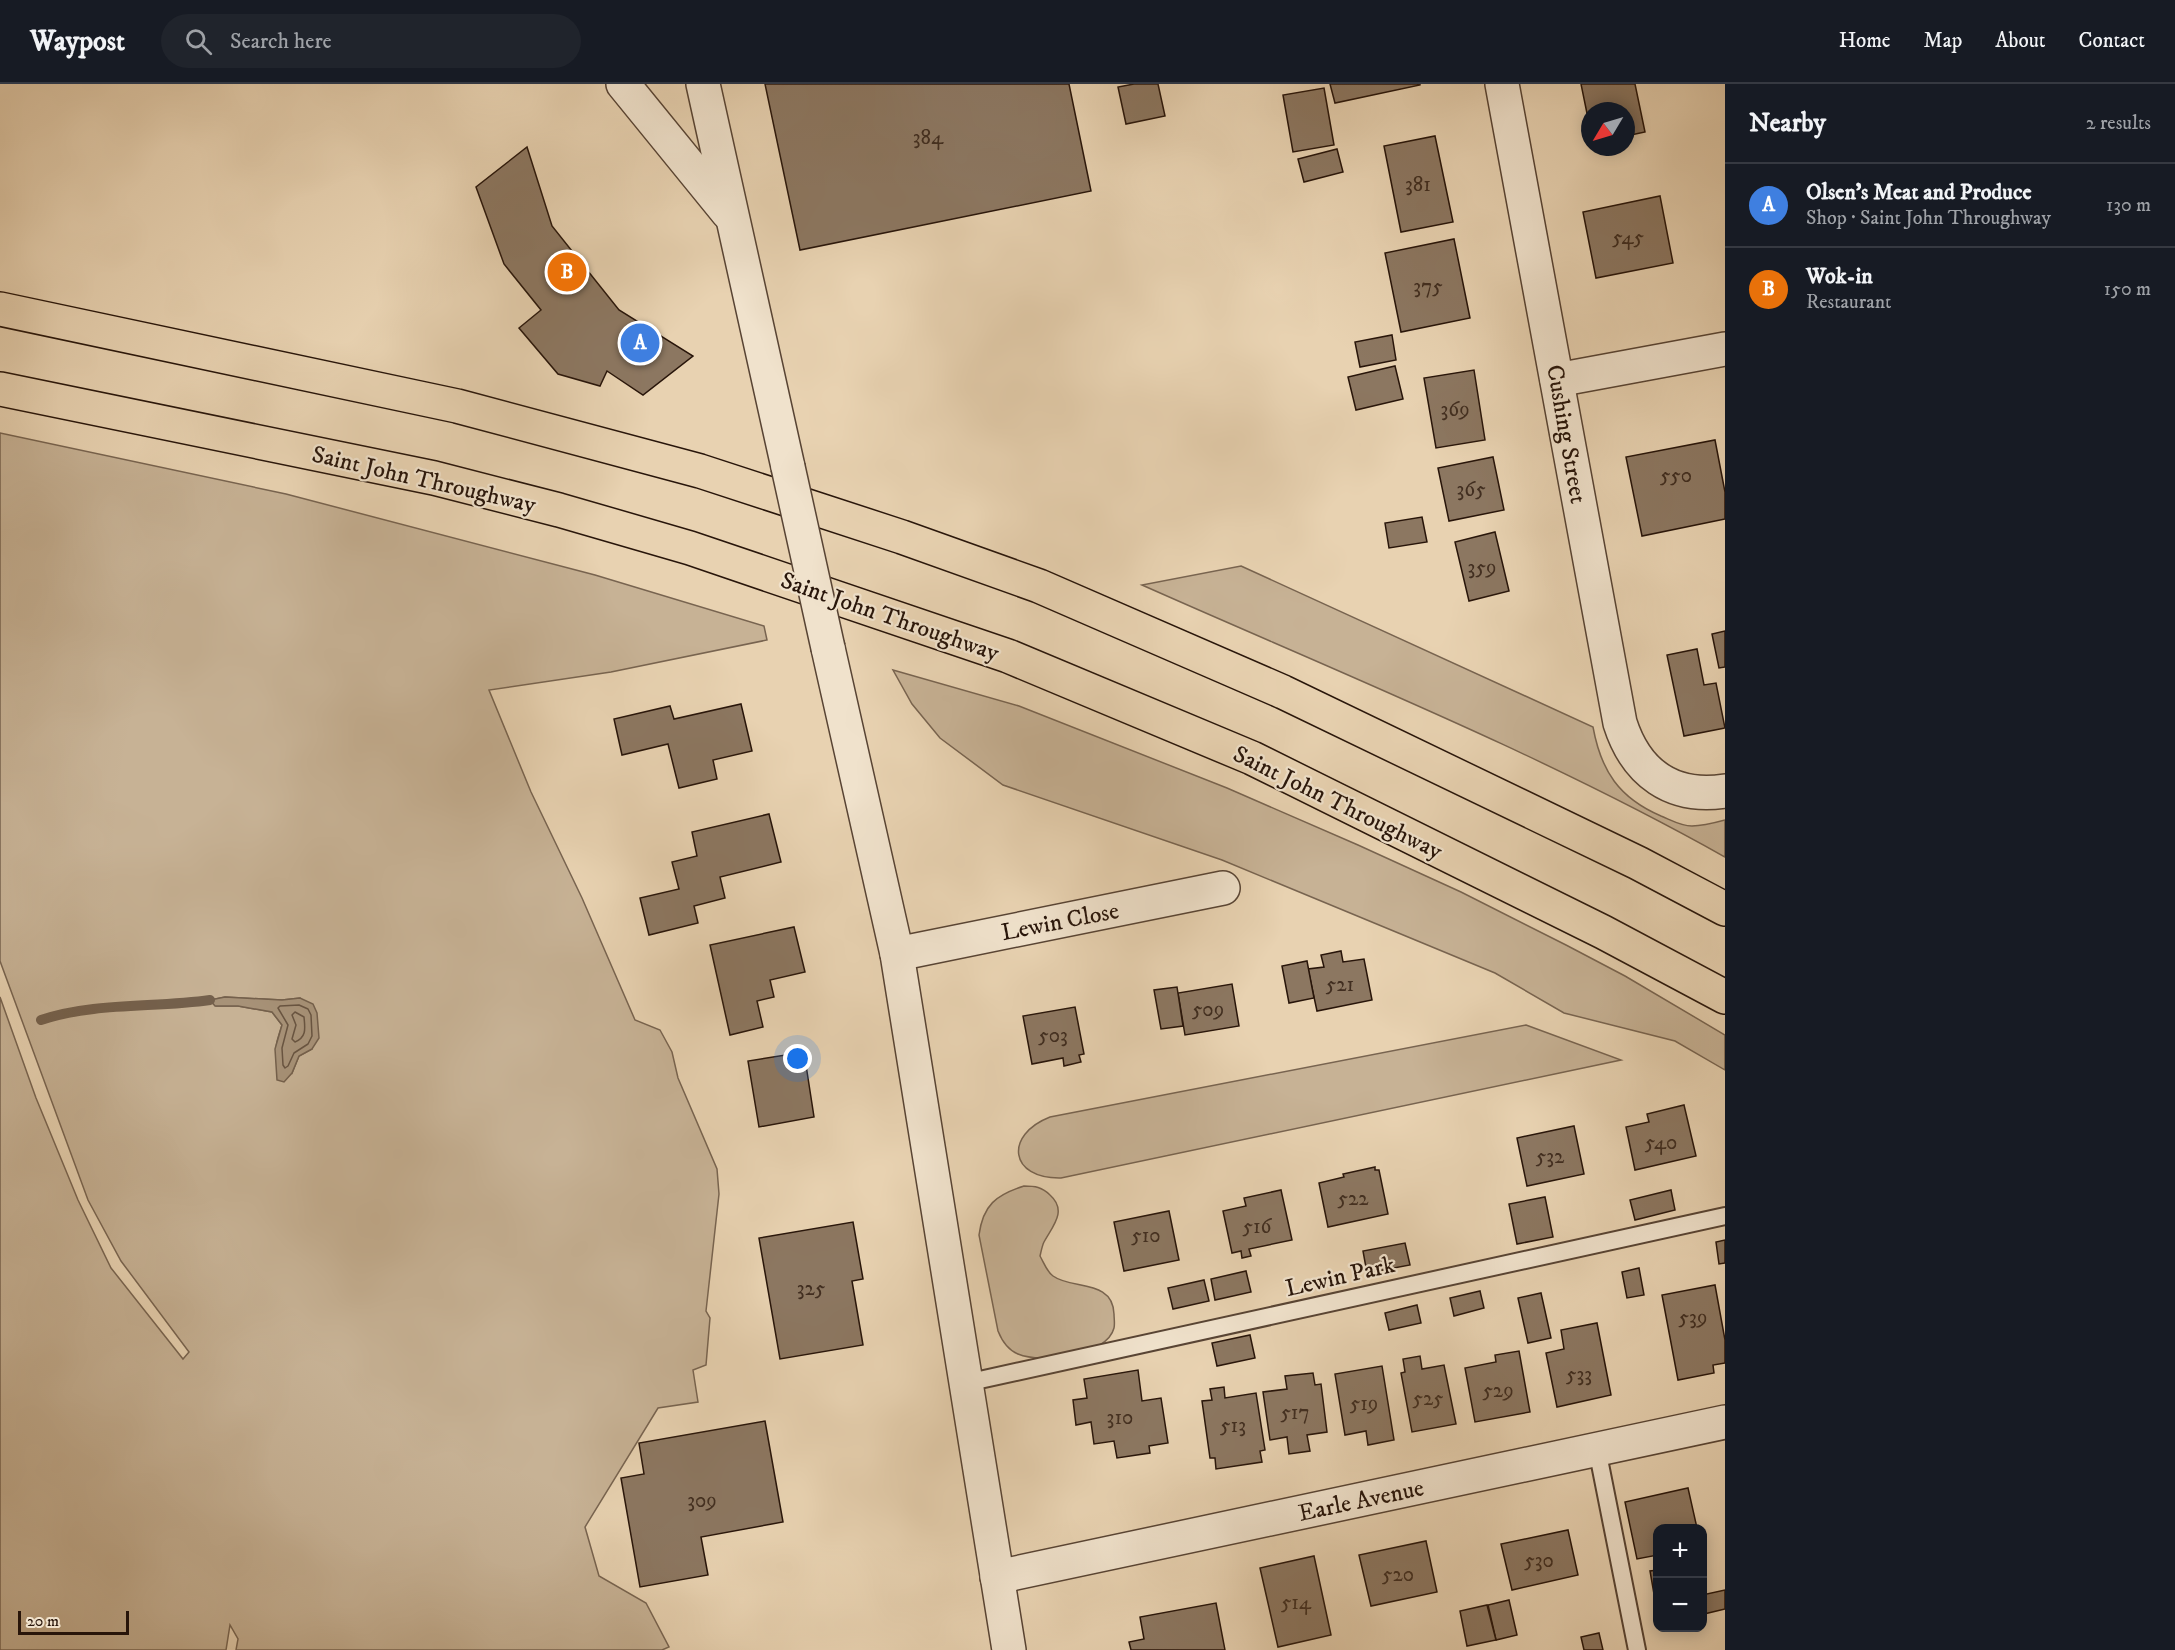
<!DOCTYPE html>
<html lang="en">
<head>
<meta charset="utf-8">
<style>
  :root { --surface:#171b24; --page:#20242c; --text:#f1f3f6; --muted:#9ea1a6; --line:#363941; --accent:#8c9099 }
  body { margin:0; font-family:"IM FELL DW Pica",serif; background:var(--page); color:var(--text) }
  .controls { position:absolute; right:18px; bottom:18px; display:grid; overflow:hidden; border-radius:12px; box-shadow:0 3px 15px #0003 }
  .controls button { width:54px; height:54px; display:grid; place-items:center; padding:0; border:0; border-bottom:2px solid var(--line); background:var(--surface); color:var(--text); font:30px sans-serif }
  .compass { position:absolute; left:1581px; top:18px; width:54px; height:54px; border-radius:50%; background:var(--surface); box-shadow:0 3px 15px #0003; rotate:232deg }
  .scale { position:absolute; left:18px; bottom:15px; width:111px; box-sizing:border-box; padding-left:6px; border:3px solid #28150a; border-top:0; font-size:16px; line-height:21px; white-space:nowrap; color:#28150a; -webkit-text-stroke:4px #f0e2cc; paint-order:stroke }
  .you { position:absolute; left:798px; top:975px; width:21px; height:21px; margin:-15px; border:4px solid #fff; border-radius:50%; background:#1a73e8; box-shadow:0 0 0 9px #1a73e833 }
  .badge { display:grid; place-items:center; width:39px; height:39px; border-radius:50%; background:var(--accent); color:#fff; font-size:20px; font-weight:700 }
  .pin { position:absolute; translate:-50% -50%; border:3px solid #fff; box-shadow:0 2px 6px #0006 }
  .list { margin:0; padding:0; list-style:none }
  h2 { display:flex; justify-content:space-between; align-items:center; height:78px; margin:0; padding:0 24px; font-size:26px }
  h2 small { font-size:20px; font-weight:400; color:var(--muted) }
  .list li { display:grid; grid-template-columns:39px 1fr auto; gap:18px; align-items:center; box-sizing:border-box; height:84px; padding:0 24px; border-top:2px solid var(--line) }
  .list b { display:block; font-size:22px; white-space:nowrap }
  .list p { margin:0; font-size:20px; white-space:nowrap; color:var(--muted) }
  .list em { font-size:20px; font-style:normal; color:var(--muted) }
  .icon { flex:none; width:33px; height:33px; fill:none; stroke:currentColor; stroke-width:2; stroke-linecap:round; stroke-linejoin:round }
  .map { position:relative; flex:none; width:1725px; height:1566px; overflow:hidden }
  header { display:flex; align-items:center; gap:36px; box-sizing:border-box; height:84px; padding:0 30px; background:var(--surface); border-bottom:2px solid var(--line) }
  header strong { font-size:28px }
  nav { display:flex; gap:33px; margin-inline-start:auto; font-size:21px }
  .search { width:420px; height:54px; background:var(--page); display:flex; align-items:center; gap:15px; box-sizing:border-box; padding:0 21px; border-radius:33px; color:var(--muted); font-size:22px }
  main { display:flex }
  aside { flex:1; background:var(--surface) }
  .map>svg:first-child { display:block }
  .green { fill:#c7b295; stroke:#786450; stroke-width:1.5; fill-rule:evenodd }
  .water { fill:#a79278; stroke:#74604c; stroke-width:1.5 }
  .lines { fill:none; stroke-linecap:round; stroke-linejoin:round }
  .shore { stroke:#685441; stroke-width:1.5 }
  .stream { stroke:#74604c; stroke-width:10 }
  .building { fill:#8c7761; stroke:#28150a; stroke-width:1.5 }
  .service-casing { stroke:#584434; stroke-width:20 }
  .minor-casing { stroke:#584434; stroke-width:36 }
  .tertiary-casing { stroke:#584434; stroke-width:36 }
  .motorway-casing { stroke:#28150a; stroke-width:36 }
  .service { stroke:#f0e2cc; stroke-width:16 }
  .minor { stroke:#f0e2cc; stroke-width:33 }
  .tertiary { stroke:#f0e2cc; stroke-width:33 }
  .motorway { stroke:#e8d2b1; stroke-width:33 }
  .tertiary-bridge-casing { stroke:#584434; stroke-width:36; stroke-linecap:butt }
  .tertiary-bridge { stroke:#f0e2cc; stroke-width:33 }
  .labels { text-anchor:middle; stroke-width:4.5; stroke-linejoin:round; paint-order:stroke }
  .number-label { font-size:21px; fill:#412e20 }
  .street-label { font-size:24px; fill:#28150a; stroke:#f0e2cc }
</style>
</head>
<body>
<header>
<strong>Waypost</strong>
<div class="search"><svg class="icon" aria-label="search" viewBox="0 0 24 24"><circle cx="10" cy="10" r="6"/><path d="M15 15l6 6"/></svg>Search here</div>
<nav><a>Home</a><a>Map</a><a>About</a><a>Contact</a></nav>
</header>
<main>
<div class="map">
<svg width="1725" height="1566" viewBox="0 0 1725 1566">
  <rect width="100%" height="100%" fill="#e8d2b1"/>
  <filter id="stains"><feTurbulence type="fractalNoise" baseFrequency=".00333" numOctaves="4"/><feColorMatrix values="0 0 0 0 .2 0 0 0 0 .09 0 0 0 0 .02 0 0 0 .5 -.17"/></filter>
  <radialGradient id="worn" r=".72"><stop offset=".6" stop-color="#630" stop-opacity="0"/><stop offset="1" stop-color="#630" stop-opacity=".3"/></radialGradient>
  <g class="green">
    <path d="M 0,349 L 286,410 L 595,491 L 764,542 L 767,556 L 611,588 L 489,606 L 531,708 L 582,814 L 635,936 L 660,946 L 672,968 L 678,994 L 717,1085 L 719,1110 L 706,1227 L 710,1234 L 706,1281 L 693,1286 L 698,1318 L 658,1324 L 585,1443 L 599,1492 L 646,1519 L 669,1563 L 662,1566 L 236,1566 L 238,1555 L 230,1541 L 226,1566 L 0,1566 L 0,913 L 36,1014 L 78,1116 L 111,1184 L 183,1275 L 189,1268 L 121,1177 L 88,1116 L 0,877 ZM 225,913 L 282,916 L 300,914 L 312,965 L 299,972 L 292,989 C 273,967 273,969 282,941 L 272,928 L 238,922 L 216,922 L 211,916 Z"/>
    <path d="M 1241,482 L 1593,643 C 1601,687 1619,714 1661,732 C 1671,736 1681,742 1692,742 C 1703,742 1714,739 1725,736 L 1725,773 C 1538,668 1338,588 1142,501 Z"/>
    <polygon points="893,586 1019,622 1227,704 1358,761 1461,808 1566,861 1625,892 1725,951 1725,986 1675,957 1564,929 1495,889 1222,776 1003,701 940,654 912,620"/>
    <path d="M 1526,941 L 1621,976 L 1061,1094 C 1009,1095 1004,1051 1050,1033 Z"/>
    <path d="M 1024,1102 C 1035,1102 1042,1103 1050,1111 C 1068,1127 1052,1143 1044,1158 C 1042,1162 1041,1168 1040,1172 C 1044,1179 1047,1188 1053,1192 C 1072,1206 1113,1195 1114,1230 C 1114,1234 1115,1240 1114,1244 C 1107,1272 1042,1280 1018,1270 C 1008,1266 1002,1257 998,1247 L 979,1151 C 983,1121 996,1111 1024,1102 Z"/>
  </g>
  <polygon class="water" points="225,913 282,916 300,914 313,920 317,929 319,954 312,965 299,972 292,989 284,998 277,996 275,965 282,941 272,928 238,922 215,922 210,916"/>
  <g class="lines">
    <g class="shore">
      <polygon points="299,921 308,925 311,931 312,952 308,960 294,969 288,982 285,984 283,981 282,964 288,941 278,924 280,922"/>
      <path d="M 295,928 L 304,933 C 305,944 307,953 295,958 L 292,955 L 296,941 L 292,931 Z"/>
    </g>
    <path class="stream" d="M 41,936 C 95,918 155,924 210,916"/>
  </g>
  <g class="building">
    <polygon points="765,0 1069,0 1091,107 800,166"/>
    <polygon points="1134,0 1158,0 1165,32 1126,40 1118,3"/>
    <polygon points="1330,0 1420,0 1420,1 1335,19"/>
    <polygon points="1581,0 1635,0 1645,48 1626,52 1626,27 1590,27 1590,44"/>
    <polygon points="1324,4 1334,61 1293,68 1283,11"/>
    <polygon points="1435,52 1453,138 1401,148 1384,62"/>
    <polygon points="527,63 552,142 619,226 693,272 643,311 607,287 600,302 558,290 519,244 541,226 504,180 476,103"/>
    <polygon points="1337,65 1343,88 1304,98 1298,75"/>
    <polygon points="1660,112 1673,179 1596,194 1583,128"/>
    <polygon points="1454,155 1470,234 1401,248 1385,169"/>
    <polygon points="1392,251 1396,276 1360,283 1355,258"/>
    <polygon points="1395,282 1403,315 1356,326 1348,293"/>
    <polygon points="1474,286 1485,356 1436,364 1424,294"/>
    <polygon points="1715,356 1725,408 1725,435 1642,452 1626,373"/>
    <polygon points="1493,373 1504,426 1449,437 1438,384"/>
    <polygon points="1422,433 1427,458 1389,464 1385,439"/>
    <polygon points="1495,448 1509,507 1469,517 1455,458"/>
    <polygon points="1725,547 1725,583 1719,584 1712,550"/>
    <polygon points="1697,565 1704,601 1716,599 1725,644 1684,652 1667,571"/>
    <polygon points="741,620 752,667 713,676 717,695 679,704 668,660 622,671 614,635 670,622 674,635"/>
    <polygon points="769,730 781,778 720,793 725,814 694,822 698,839 649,851 640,814 679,805 672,778 697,772 692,748"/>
    <polygon points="794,843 805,888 770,896 774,913 757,917 763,943 730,951 710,861"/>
    <polygon points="1341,867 1343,878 1364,875 1372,916 1317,927 1308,885 1324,883 1321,871"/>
    <polygon points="1307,877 1314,914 1289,919 1282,882"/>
    <polygon points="1232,900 1239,942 1185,951 1178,909"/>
    <polygon points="1177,903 1183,942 1161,945 1154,906"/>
    <polygon points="1075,923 1084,970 1079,971 1081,978 1064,982 1063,974 1032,980 1023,932"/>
    <polygon points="804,968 814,1033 759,1043 748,977"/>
    <polygon points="1684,1021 1696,1072 1635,1086 1626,1043 1649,1038 1647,1030"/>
    <polygon points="1574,1042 1584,1090 1527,1102 1517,1054"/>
    <polygon points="1375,1083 1375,1086 1379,1086 1388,1130 1328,1143 1319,1099 1344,1093 1343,1090"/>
    <polygon points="1281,1106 1292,1156 1249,1165 1251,1172 1242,1174 1241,1167 1232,1169 1223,1127 1246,1122 1244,1114"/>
    <polygon points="1671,1106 1675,1126 1635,1136 1630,1116"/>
    <polygon points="1545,1113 1553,1153 1517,1160 1509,1120"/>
    <polygon points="1169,1127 1179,1176 1124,1187 1114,1138"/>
    <polygon points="853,1138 863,1195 852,1197 863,1261 780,1275 759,1154"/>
    <polygon points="1725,1156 1725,1179 1719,1180 1716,1158"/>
    <polygon points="1405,1159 1410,1181 1367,1189 1363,1167"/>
    <polygon points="1639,1184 1644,1211 1627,1214 1622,1188"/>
    <polygon points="1246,1187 1251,1208 1215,1216 1211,1195"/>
    <polygon points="1204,1196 1209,1217 1173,1225 1168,1204"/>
    <polygon points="1715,1201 1725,1256 1725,1279 1713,1281 1714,1289 1678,1296 1662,1211"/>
    <polygon points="1480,1207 1484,1224 1454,1232 1450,1214"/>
    <polygon points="1541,1209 1551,1254 1528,1259 1518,1214"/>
    <polygon points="1417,1221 1421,1239 1389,1246 1385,1229"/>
    <polygon points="1597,1239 1611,1311 1557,1323 1546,1269 1564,1265 1561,1246"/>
    <polygon points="1250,1251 1255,1274 1217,1282 1212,1259"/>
    <polygon points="1519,1267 1530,1328 1475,1338 1465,1284 1496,1278 1495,1271"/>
    <polygon points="1420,1272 1422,1285 1444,1281 1456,1340 1412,1348 1401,1289 1405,1288 1403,1275"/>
    <polygon points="1382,1282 1394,1356 1368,1361 1366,1347 1345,1351 1335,1290"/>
    <polygon points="1138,1286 1142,1317 1161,1314 1168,1359 1149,1362 1150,1369 1117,1374 1114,1357 1094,1360 1091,1338 1076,1341 1073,1316 1087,1314 1084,1295"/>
    <polygon points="1313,1289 1315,1301 1321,1300 1327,1348 1307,1351 1310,1367 1289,1370 1287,1353 1270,1356 1263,1308 1287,1305 1285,1292"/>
    <polygon points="1224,1303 1225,1314 1256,1309 1265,1366 1260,1367 1262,1378 1216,1385 1215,1374 1210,1374 1202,1317 1212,1316 1210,1305"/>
    <polygon points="765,1337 783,1438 701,1453 708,1491 640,1503 621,1394 644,1390 639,1359"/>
    <polygon points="1688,1404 1697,1444 1658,1444 1658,1471 1637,1475 1625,1418"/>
    <polygon points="1568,1446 1578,1491 1512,1506 1501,1460"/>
    <polygon points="1426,1457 1437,1508 1371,1522 1359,1471"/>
    <polygon points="1314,1472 1331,1551 1278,1563 1260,1484"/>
    <polygon points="1658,1486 1658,1509 1654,1510 1650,1487"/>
    <polygon points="1725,1506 1725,1525 1704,1530 1702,1511"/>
    <polygon points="1509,1516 1517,1551 1496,1556 1488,1521"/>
    <polygon points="1216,1519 1225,1566 1131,1566 1129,1558 1144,1555 1140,1533"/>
    <polygon points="1487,1521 1496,1556 1467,1562 1460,1527"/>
    <polygon points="1599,1549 1603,1566 1584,1566 1581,1553"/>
  </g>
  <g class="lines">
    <g class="service-casing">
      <g id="service">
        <polyline points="966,1299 1725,1132"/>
        <polyline points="1597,1365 1637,1566"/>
      </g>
    </g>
    <g class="minor-casing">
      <g id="minor">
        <polyline points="1557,296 1725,265"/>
        <polyline points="897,870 1223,804"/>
        <polyline points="997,1493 1725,1338"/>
      </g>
    </g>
    <g class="tertiary-casing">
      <g id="tertiary">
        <polyline points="623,0 728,129"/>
        <polyline points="703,0 788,383"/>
        <path d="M 1502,0 L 1620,639 C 1636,689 1672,715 1725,707"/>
        <polyline points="828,564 897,870 1009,1566"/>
      </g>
    </g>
    <g class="motorway-casing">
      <g id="motorway">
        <polyline points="0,225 457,322 700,387 902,453 1039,502 1283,608 1638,779 1725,825"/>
        <polyline points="0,305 434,394 559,426 690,464 1008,572 1252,674 1603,848 1725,913"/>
      </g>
    </g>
    <use href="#service" class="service"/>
    <use href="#minor" class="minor"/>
    <use href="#tertiary" class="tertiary"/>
    <use href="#motorway" class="motorway"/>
    <g class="tertiary-bridge-casing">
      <polyline id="tertiary-bridge" points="788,383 828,564"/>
    </g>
    <use href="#tertiary-bridge" class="tertiary-bridge"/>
  </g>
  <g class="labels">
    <g class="number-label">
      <text x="928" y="60">384</text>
      <text x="1418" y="107">381</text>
      <text x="1628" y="160">545</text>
      <text x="1428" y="209">375</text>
      <text x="1455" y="332">369</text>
      <text x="1676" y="398">550</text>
      <text x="1471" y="412">365</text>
      <text x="1482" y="490">359</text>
      <text x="1340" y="907">521</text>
      <text x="1208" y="932">509</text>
      <text x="1053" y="958">503</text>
      <text x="1661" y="1065">540</text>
      <text x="1550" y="1079">532</text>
      <text x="1353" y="1121">522</text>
      <text x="1257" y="1149">516</text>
      <text x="1146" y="1158">510</text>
      <text x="811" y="1211">325</text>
      <text x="1693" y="1240">539</text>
      <text x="1579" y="1297">533</text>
      <text x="1498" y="1313">529</text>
      <text x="1428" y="1321">525</text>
      <text x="1364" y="1326">519</text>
      <text x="1295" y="1335">517</text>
      <text x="1120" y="1340">310</text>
      <text x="1233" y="1348">513</text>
      <text x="702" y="1423">309</text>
      <text x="1539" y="1483">530</text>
      <text x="1398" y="1497">520</text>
      <text x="1296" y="1525">514</text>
    </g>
    <g class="street-label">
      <text transform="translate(1567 350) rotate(80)" y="8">Cushing Street</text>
      <text transform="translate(424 395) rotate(13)" y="8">Saint John Throughway</text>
      <text transform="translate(890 532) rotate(19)" y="8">Saint John Throughway</text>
      <text transform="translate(1338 718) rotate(26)" y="8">Saint John Throughway</text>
      <text transform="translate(1060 837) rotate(-11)" y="8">Lewin Close</text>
      <text transform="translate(1340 1192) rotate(-13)" y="8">Lewin Park</text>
      <text transform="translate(1361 1416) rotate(-12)" y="8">Earle Avenue</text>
    </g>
  </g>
  <rect width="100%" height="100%" filter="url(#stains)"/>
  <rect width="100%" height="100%" fill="url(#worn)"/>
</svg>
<div class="controls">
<button>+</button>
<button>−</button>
</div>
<svg class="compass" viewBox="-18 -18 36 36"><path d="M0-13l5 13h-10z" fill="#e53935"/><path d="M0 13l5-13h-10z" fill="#9ea1a6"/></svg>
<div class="scale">20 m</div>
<div class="you"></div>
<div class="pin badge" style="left:640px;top:259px;background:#3f7fe0">A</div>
<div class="pin badge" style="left:567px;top:188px;background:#e8710a">B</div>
</div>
<aside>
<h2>Nearby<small>2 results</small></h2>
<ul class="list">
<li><span class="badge" style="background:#3f7fe0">A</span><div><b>Olsen's Meat and Produce</b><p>Shop · Saint John Throughway</p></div><em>130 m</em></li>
<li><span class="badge" style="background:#e8710a">B</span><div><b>Wok-in</b><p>Restaurant</p></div><em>150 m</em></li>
</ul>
</aside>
</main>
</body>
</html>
